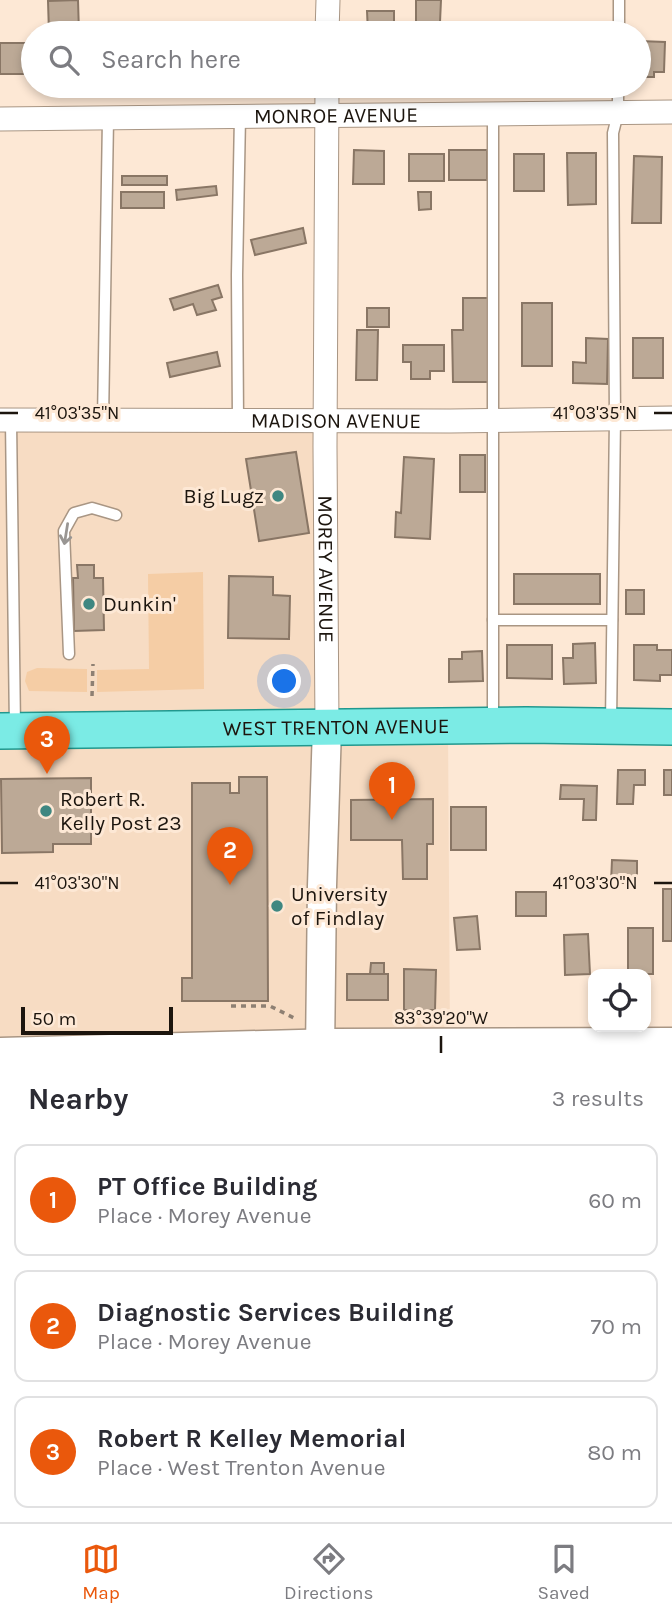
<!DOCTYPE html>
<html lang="en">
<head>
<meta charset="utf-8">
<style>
  :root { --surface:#fff; --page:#f7f7f7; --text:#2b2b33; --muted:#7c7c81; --line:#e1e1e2; --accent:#ea580c }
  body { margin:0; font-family:Karla,sans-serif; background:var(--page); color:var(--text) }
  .controls { position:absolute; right:21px; bottom:21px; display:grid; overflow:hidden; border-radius:14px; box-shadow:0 4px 10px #0003 }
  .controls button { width:63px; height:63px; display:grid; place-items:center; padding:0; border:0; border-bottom:2px solid var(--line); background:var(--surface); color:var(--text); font:35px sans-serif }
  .scale { position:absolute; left:21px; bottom:18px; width:152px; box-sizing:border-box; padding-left:7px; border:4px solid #1c150e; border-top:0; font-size:19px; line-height:24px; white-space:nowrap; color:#1c150e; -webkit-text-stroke:5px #fde8d5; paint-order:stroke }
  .you { position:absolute; left:285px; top:682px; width:24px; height:24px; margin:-18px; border:5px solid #fff; border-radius:50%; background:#1a73e8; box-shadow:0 0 0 10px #1a73e833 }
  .badge { display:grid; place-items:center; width:46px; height:46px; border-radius:50%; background:var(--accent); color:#fff; font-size:23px; font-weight:700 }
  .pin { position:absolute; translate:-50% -58px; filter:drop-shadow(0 2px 4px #0008) }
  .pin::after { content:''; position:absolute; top:37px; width:24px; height:21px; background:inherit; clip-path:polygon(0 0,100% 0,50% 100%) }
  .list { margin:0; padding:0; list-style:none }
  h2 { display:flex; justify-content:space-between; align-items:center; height:91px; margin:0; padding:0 28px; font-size:30px }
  h2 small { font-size:23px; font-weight:400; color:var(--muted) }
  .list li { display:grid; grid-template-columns:46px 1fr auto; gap:21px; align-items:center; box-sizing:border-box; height:112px; margin:0 14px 14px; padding:0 14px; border:2px solid var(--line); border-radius:14px }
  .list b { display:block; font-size:26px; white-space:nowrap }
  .list p { margin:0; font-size:23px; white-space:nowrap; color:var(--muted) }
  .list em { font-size:23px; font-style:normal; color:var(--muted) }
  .icon { flex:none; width:38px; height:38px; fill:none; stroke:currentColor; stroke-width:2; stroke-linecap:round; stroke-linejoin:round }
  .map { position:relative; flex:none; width:672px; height:1053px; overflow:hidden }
  .search { position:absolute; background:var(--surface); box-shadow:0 4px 10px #0003; left:21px; right:21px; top:21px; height:77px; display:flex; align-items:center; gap:18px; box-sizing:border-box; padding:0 24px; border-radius:38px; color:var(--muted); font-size:26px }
  .sheet { height:469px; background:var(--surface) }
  nav { display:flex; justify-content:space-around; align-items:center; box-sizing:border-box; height:98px; border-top:2px solid var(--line); background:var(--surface); font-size:19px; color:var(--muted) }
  nav a { display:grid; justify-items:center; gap:4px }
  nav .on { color:var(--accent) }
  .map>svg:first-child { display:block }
  .built { fill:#f7dcc3 }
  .green { fill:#f5cda5 }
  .building { fill:#bca996; stroke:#897665; stroke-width:2 }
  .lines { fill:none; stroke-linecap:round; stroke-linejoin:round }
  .service-casing { stroke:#a99684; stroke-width:13 }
  .minor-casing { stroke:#a99684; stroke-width:25 }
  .tertiary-casing { stroke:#a99684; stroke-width:31 }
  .primary-casing { stroke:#21988e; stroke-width:38 }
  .path { stroke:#8e8073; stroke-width:3.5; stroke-dasharray:5 5; stroke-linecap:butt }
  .service { stroke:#fff; stroke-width:10 }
  .minor { stroke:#fff; stroke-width:23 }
  .tertiary { stroke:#fff; stroke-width:28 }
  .primary { stroke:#7bebe5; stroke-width:35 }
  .oneway { stroke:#999693 }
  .ticks { fill:none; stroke:#1c150e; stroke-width:2.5 }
  .poi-dot { fill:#3f8781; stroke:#fde8d5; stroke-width:2.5 }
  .labels { text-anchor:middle; stroke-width:6; stroke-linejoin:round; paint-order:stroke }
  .street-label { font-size:21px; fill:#1c150e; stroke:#fde8d5 }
  .poi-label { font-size:21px; fill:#1c150e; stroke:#fde8d5; text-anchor:start }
  .ticks-label { font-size:18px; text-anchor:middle; fill:#1c150e; stroke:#fde8d5; stroke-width:6; stroke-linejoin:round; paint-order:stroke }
</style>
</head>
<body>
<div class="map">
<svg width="672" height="1053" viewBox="0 0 672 1053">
  <rect width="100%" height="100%" fill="#fde8d5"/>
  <polygon class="built" points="0,421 325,421 327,726 448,726 450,1042 0,1051"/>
  <g class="green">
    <polygon points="203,572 204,689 97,692 97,670 149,669 148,574"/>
    <polygon points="37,668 87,669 87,692 29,691 25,681 27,672"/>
  </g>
  <g class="building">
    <polygon points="78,0 79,33 49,33 48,1"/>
    <polygon points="416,0 441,0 440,22 416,22"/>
    <polygon points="367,11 394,11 394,33 368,33"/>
    <polygon points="198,28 198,33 154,33 154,29"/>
    <rect x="251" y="28" width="24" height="5"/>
    <polygon points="639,41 665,42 664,72 654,72 654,77 639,77"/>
    <rect x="0" y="43" width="33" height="31"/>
    <polygon points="354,150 384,151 384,184 353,184"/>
    <rect x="449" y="150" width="38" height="30"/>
    <polygon points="567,153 596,153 596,204 568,205"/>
    <rect x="409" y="154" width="35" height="27"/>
    <rect x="514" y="154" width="30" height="37"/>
    <polygon points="634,156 662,157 661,223 632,223"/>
    <rect x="122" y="176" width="45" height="9"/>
    <polygon points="216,186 217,195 177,200 176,190"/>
    <rect x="121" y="192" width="43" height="16"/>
    <polygon points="418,192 431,192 431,209 419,210"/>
    <polygon points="303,228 306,243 255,255 251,240"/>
    <polygon points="218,285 222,297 212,300 216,310 197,315 193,304 174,310 170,299"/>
    <polygon points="463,298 488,298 488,382 453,382 452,330 463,330"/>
    <rect x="522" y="303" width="30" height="63"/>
    <rect x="367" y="308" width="22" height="19"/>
    <polygon points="357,330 378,330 377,380 356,380"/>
    <polygon points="586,338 608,339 607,384 573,383 573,362 586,363"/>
    <rect x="633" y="338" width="30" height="40"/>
    <polygon points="403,345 444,345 444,371 430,371 430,379 411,379 411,362 403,362"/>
    <polygon points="217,352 220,366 170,377 167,363"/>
    <polygon points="296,452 309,533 259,541 246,459"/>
    <rect x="460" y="455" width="25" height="37"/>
    <polygon points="404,457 434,459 430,539 395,537 396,512 401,513"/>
    <polygon points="77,565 94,565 94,578 103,578 104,630 74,631 73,578 78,578"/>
    <rect x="514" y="574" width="86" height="30"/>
    <polygon points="229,576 273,577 273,595 290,596 289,639 228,638"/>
    <rect x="626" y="590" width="18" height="24"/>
    <polygon points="595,643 596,683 564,684 563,658 573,658 573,644"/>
    <polygon points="507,645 552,645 552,679 507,678"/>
    <polygon points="634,645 657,645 657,650 672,650 672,675 660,675 660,681 634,680"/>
    <polygon points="482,651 483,681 449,682 449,659 462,659 462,652"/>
    <polygon points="618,770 645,770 645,785 634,785 633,804 617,804"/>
    <rect x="664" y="770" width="8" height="25"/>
    <polygon points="239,777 267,777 268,1001 182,1001 182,978 192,978 192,783 230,783 230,793 239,793"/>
    <polygon points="91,778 91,844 53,844 53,852 2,853 1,779"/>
    <polygon points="561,785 597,786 596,820 583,820 584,799 560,799"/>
    <polygon points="433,799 433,844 427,844 427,879 403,879 402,840 351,840 351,800"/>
    <rect x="451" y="807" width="35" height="43"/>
    <polygon points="612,860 637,861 637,883 611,883"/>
    <rect x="663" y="889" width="9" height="52"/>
    <rect x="516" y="892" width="30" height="24"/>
    <polygon points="477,916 480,949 457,950 454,918"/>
    <rect x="628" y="928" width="25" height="46"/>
    <polygon points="588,934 590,974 565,975 564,935"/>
    <polygon points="371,963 384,963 384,974 370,974"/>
    <polygon points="404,969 436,970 435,1010 404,1010"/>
    <rect x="347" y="974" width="41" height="26"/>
  </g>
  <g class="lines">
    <g class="service-casing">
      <g id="service">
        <polyline points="619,33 619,0"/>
        <polyline points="493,114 493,720"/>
        <polyline points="103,420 108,119"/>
        <polyline points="11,421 15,728"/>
        <polyline points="238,421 237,275 240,116"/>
        <polyline points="493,620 612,620"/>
        <polyline points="69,654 64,531 74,513 92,508 116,515"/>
        <polyline points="611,723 615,418 613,133 618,113 618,86"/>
      </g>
    </g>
    <g class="minor-casing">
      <g id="minor">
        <polyline points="327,33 328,0"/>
        <path id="s1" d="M 327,86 L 325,447 L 327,727"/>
        <path id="s2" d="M 0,119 L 672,112"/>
        <path id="s3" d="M 0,420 L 450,421 L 672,418"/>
      </g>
    </g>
    <g class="tertiary-casing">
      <g id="tertiary">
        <polyline points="0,1052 335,1043 672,1042"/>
        <polyline points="320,1053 322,886 327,727"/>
      </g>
    </g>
    <g class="primary-casing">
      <g id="primary">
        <path id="s4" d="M 0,731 L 526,725 L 672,727"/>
      </g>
    </g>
    <g class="path">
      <polyline points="128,608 143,600"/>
      <polyline points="92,696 93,664"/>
      <polyline points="231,1006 270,1006 296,1019"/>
    </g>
    <use href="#service" class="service"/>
    <use href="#minor" class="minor"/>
    <use href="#tertiary" class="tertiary"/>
    <use href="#primary" class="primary"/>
  </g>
  <defs><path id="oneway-shaft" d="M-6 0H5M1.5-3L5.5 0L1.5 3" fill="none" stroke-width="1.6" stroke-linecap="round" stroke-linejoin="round" transform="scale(1.75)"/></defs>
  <use class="oneway" href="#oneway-shaft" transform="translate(66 534) rotate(99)"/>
  <path class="ticks" d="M 0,413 L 18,413M 654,413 L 672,413M 0,883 L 18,883M 654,883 L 672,883M 441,1036 L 441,1053"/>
  <g class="poi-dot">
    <circle cx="278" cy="496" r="7"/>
    <circle cx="89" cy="604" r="7"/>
    <circle cx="46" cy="811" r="7"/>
    <circle cx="277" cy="906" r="7"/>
  </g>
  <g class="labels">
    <g class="street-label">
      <text dy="7" stroke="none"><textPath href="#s2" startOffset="336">MONROE AVENUE</textPath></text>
      <text dy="7" stroke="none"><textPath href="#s3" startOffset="336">MADISON AVENUE</textPath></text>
      <text dy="7" stroke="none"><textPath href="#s1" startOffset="483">MOREY AVENUE</textPath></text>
      <text dy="7" stroke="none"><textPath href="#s4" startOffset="336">WEST TRENTON AVENUE</textPath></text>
    </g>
    <g class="poi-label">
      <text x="264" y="503" text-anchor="end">Big Lugz</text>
      <text x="103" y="611">Dunkin'</text>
      <text x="60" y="806">Robert R.<tspan x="60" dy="24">Kelly Post 23</tspan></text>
      <text x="291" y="901">University<tspan x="291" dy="24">of Findlay</tspan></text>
    </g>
  </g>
  <g class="ticks-label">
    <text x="77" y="419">41°03'35"N</text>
    <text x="595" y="419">41°03'35"N</text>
    <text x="77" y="889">41°03'30"N</text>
    <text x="595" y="889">41°03'30"N</text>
    <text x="441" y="1024">83°39'20"W</text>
  </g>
</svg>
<div class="controls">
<button><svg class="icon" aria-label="locate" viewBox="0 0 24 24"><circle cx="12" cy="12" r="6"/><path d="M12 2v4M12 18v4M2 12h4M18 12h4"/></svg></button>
</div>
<div class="scale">50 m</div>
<div class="you"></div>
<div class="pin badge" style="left:392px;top:820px">1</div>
<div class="pin badge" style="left:230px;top:885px">2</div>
<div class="pin badge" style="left:47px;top:774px">3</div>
<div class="search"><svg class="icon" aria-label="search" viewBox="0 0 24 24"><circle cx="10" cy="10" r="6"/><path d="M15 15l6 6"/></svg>Search here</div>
</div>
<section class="sheet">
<h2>Nearby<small>3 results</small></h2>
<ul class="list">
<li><span class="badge">1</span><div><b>PT Office Building</b><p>Place · Morey Avenue</p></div><em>60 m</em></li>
<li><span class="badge">2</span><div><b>Diagnostic Services Building</b><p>Place · Morey Avenue</p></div><em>70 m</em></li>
<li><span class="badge">3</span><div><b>Robert R Kelley Memorial</b><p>Place · West Trenton Avenue</p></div><em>80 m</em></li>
</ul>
</section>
<nav>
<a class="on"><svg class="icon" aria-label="map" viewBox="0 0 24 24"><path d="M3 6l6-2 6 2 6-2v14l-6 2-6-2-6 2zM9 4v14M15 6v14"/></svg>Map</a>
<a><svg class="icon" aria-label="directions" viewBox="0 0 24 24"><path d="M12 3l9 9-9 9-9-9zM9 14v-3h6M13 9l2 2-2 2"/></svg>Directions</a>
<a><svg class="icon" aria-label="saved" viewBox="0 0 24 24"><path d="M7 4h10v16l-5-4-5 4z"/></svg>Saved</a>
</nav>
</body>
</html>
